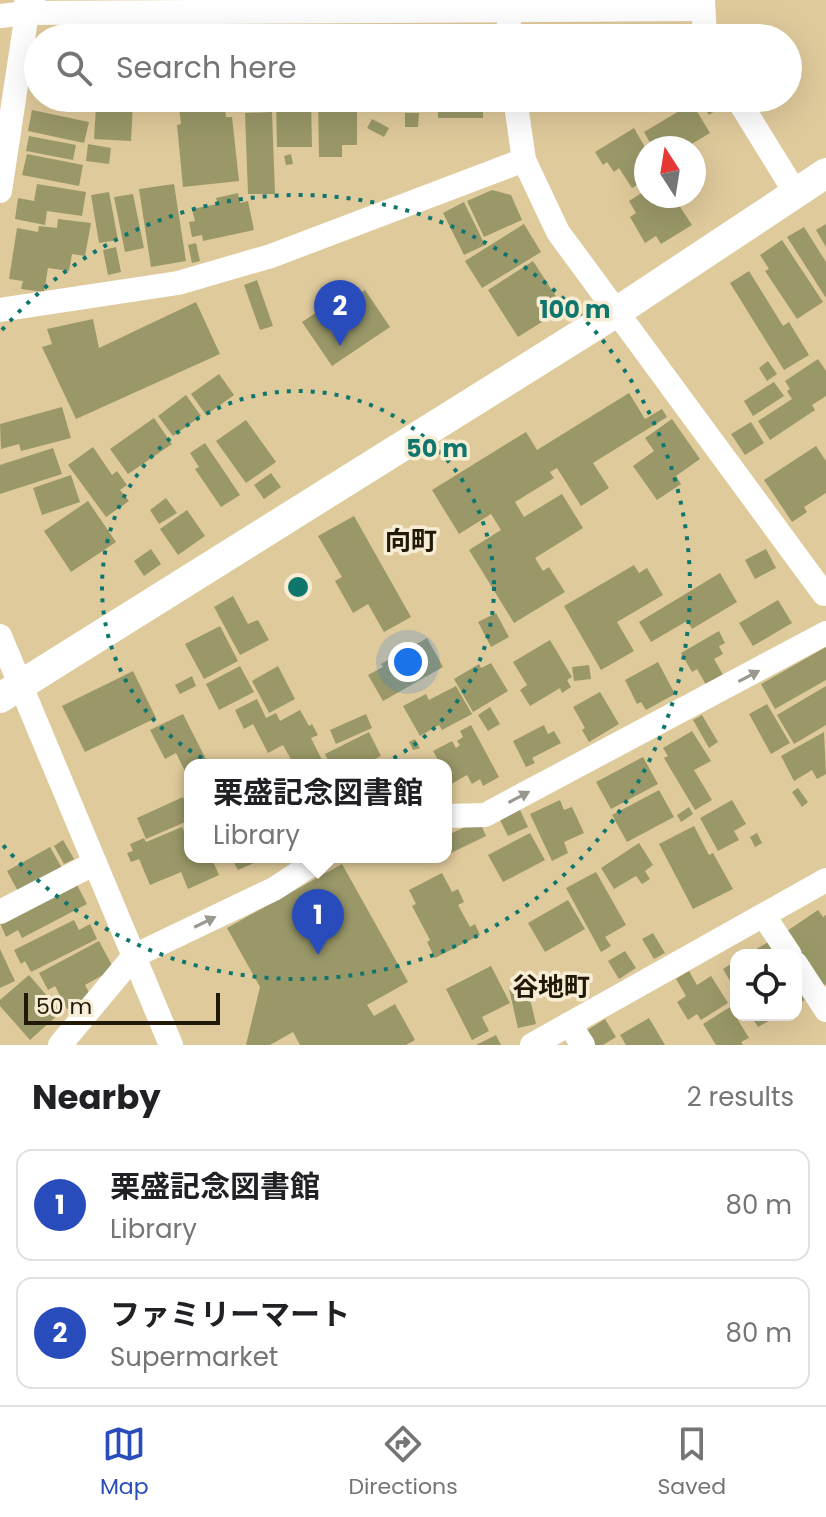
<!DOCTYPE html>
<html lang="en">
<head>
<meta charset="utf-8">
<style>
  :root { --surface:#fff; --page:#f6f6f6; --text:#202124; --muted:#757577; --line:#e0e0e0; --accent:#284cbb }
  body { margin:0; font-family:Poppins,"Noto Sans JP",sans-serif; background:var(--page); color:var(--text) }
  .controls { position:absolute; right:24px; bottom:24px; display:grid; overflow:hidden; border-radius:16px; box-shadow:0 8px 32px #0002 }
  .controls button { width:72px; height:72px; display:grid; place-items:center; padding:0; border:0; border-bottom:2px solid var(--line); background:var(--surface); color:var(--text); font:40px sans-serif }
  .compass { position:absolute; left:634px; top:136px; width:72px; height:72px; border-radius:50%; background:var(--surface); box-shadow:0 8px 32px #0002; rotate:348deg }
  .scale { position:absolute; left:24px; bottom:20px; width:196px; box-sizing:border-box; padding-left:8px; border:4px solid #211907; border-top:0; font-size:22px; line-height:28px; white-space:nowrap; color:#211907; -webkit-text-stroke:6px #f7ecd4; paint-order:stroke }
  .you { position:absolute; left:408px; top:662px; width:28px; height:28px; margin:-20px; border:6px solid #fff; border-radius:50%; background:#1a73e8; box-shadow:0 0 0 12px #1a73e833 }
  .badge { display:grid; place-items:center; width:52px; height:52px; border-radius:50%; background:var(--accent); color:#fff; font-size:26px; font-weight:700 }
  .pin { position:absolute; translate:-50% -66px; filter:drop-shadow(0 2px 4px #0008) }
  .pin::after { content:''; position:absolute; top:42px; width:28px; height:24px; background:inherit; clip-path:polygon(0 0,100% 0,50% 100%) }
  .popup { position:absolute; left:184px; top:759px; width:268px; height:104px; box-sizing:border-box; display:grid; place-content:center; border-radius:16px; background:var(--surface); filter:drop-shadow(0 2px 6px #0005); font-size:26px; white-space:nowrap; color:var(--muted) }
  .popup b { font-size:30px; color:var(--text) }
  .popup::after { content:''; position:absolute; left:50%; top:100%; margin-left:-16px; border:16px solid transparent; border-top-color:var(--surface) }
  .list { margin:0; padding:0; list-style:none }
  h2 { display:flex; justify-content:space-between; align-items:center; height:104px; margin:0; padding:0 32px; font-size:34px }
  h2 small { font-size:26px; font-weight:400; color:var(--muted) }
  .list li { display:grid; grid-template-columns:52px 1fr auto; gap:24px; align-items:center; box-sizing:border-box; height:112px; margin:0 16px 16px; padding:0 16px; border:2px solid var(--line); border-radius:16px }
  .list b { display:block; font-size:30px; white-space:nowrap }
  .list p { margin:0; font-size:26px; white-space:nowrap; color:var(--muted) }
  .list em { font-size:26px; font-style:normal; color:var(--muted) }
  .icon { flex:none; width:44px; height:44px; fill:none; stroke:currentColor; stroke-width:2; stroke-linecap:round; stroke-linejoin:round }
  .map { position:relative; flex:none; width:826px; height:1045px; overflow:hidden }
  .search { position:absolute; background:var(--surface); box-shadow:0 8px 32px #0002; left:24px; right:24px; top:24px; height:88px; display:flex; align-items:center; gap:20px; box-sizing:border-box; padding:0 28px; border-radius:44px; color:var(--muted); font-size:30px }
  .sheet { height:360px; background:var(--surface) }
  nav { display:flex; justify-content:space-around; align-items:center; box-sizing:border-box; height:112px; border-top:2px solid var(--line); background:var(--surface); font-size:22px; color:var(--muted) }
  nav a { display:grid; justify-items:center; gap:4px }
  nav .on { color:var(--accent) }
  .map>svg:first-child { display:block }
  .building { fill:#9a9868 }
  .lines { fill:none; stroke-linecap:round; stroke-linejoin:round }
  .minor { stroke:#fff; stroke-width:24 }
  .tertiary { stroke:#fff; stroke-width:30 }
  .oneway { fill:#9b988f }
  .ring { fill:none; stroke:#0f766e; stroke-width:4; stroke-dasharray:4 8 }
  .labels { text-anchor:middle; stroke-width:7; stroke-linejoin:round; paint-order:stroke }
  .quarter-label { font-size:26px; font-weight:bold; fill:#211907; stroke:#f7ecd4 }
  .centre { fill:#0f766e; stroke:#f7ecd4; stroke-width:4 }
  .ring-label { font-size:24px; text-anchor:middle; font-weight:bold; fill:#0f766e; stroke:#f7ecd4; stroke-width:7; stroke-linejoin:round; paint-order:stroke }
</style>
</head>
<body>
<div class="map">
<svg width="826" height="1045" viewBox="0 0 826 1045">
  <rect width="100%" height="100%" fill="#dfca9b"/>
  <g class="building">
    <polygon points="445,24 475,24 485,33 485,38 446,38"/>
    <polygon points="400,27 415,28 415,38 400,38"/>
    <polygon points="89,29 133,30 133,38 89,38"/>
    <rect x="142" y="29" width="30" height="9"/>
    <polygon points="560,32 644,33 644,38 554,38"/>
    <polygon points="178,98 224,98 226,117 232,117 239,181 183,187 177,125 181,124"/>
    <polygon points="276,98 311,98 312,147 277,147"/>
    <polygon points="318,98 357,98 357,145 342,145 342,157 319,157"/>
    <polygon points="391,98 418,98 418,108 391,107"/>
    <polygon points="635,98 656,98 641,107"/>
    <polygon points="684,98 689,98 710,133 690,145 692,148 653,148 644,132 681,110 676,102"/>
    <polygon points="699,98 717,98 722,106 709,115"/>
    <rect x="438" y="100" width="45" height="18"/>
    <polygon points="115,102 133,103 131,141 94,139 96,106 114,107"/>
    <polygon points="32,110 89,122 84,143 28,131"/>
    <polygon points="272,112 275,194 248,194 245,113"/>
    <polygon points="405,113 419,113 418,127 405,127"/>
    <polygon points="372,119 389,128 384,137 367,128"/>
    <polygon points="634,128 646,149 646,180 632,188 619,168 614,172 607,162 603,165 595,152"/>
    <polygon points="29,136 76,145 73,160 26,151"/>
    <polygon points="88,144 111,148 109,164 86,161"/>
    <polygon points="27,154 83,165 79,186 22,175"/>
    <polygon points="291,154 293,164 286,165 284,156"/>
    <polygon points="37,184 86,192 82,216 47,211 45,225 15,219 18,198 34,201"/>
    <polygon points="174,184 186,261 151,267 139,189"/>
    <polygon points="492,190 511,195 522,220 484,237 467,201"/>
    <polygon points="646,190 646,196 673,196 692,225 661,244 656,236 645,243 630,217 636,213 629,201"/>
    <polygon points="109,192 118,240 99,243 91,195"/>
    <polygon points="238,193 240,203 248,201 254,230 203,241 202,235 192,237 189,222 195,221 192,209 218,204 216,198"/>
    <polygon points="133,194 144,248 125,252 114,197"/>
    <polygon points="464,202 485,245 464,255 443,213"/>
    <polygon points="58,219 91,223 85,256 72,254 69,271 48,268 44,292 21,289 23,281 9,279 17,228 38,232 39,226 57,228"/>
    <polygon points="524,224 541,252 482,288 465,261"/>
    <polygon points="826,224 826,247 816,230"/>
    <polygon points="804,227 826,262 826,298 787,237"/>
    <polygon points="782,240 823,302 797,319 765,271 769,269 760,255"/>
    <polygon points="196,243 200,261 192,263 188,245"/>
    <polygon points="116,247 121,272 108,275 103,250"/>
    <polygon points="533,261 557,298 553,315 518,337 488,290"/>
    <polygon points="749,271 783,326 789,322 809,355 784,370 730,283"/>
    <polygon points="257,280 273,326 260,330 244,285"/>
    <polygon points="365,290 390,327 332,366 302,322 320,310 325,317"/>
    <polygon points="196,302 220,354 76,419 42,347 52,344 47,329 93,319 99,348"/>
    <polygon points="818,359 826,371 826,396 812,405 815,410 770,440 758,421 792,399 787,391 790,389 785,381"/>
    <polygon points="768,361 777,374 767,381 759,368"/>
    <polygon points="219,374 234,395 206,415 191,394"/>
    <polygon points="774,382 784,396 753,416 744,401"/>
    <polygon points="629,393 645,419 662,409 667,417 593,463 609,488 581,506 557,468 550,472 554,478 515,502 524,517 562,494 583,528 535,558 543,571 549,567 565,592 514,623 469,550 501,530 491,514 459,534 432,490 526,432 537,450"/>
    <polygon points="186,395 201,416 173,436 158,416"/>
    <polygon points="62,407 71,438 21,451 19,444 1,449 0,424"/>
    <polygon points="154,418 172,444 128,474 110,449"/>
    <polygon points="672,419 700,459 676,476 681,484 657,500 633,466 654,451 645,438"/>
    <polygon points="246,420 276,462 246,483 216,441"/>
    <polygon points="751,422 764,443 745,455 731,434"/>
    <polygon points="205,443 240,495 221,507 195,469 199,467 190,453"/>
    <polygon points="816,446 826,461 826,493 804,507 807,512 792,522 764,480"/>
    <polygon points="93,447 112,475 117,471 127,485 120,490 129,501 106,517 68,465"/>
    <polygon points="53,448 62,474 0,494 0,465"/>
    <polygon points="271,473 281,487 264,499 254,485"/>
    <polygon points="71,475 80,502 42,515 33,488"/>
    <polygon points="166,498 177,513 159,524 150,510"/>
    <polygon points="88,501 116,542 71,572 44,531"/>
    <polygon points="187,510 205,536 178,555 160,529"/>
    <polygon points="354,516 411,617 384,632 368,604 353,613 335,581 342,577 318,536"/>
    <polygon points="151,549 161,564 144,576 134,561"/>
    <polygon points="766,549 776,568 755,579 745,560"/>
    <polygon points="634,565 639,573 647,568 663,595 617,622 634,651 601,670 564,606"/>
    <polygon points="720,573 737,602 692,629 687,621 651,642 639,622"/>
    <polygon points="233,596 248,624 258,620 269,640 240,655 214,607"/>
    <polygon points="778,600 792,623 753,646 739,623"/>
    <polygon points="496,613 509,637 491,647 478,622"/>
    <polygon points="220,626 238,661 204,679 185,644"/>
    <polygon points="719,631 725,643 719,646 723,654 714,659 726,680 709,690 697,669 692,672 681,653"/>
    <polygon points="427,638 443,667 383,701 368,675 383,667 381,664"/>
    <polygon points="550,640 572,677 567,680 571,687 562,693 560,688 530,706 520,690 527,685 513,662"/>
    <polygon points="826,647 826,680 775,709 761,684"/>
    <polygon points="658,662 675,694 646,710 641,702 637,704 625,680"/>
    <polygon points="491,663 508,691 473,712 454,679 479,664 481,668"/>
    <polygon points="589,665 591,679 574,681 572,667"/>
    <polygon points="240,666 254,692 219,710 206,684"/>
    <polygon points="278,666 295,699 269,713 252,681"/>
    <polygon points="133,671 156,718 85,752 62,706"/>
    <polygon points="192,676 196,686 180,694 175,685"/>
    <polygon points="456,686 472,714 442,730 439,725 420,736 403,706 426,694 429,700"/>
    <polygon points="826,686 826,725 794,744 777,715"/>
    <polygon points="600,692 619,724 589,742 582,730 585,728 573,707"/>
    <polygon points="257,699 266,718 276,713 280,721 300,710 309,726 312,724 318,735 311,738 323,762 318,765 294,765 283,745 268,753 253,724 244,729 235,710"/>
    <polygon points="767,704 790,743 771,754 749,714"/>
    <polygon points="490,707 500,724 488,731 478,715"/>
    <polygon points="183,714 209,765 190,765 190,781 176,753 165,759 150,730"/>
    <polygon points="366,714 372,728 336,744 330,730"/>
    <polygon points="702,715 718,742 709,748 693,720"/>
    <polygon points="471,725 499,777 483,786 480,779 472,784 467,775 446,787 446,765 429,765 438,760 433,751 452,741 456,748 460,745 457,741 463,737 460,731"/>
    <polygon points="544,725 548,734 554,731 561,743 532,758 535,763 526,767 513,741"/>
    <polygon points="692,731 711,761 694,770 712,800 695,810 664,758 668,756 663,748"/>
    <polygon points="369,732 381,756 362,765 330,765 325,754"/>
    <polygon points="824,732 826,774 817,779 812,770 794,781 781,756"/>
    <polygon points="415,739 420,748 413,750 409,742"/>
    <polygon points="643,757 658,784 611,809 596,782"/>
    <polygon points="798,788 808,802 802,807 792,792"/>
    <polygon points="659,790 674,817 627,842 612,815"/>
    <polygon points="183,797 190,813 190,820 146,839 137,818"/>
    <polygon points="560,800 564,810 572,807 584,833 564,842 568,853 552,861 530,814"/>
    <polygon points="732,800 746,824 734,831 739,840 718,851 700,818"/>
    <polygon points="689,807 693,814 681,822 677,815"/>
    <polygon points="520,810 528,827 508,836 500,820"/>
    <polygon points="479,820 486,836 451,853 446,836"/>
    <polygon points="694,826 709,855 713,853 733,889 693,909 659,844"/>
    <polygon points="182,827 190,845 190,857 195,857 198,862 211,857 219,875 188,889 181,872 150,885 139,859 131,862 127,853 133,851 130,844 144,838 146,842"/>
    <polygon points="530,833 545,860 503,882 488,855"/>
    <polygon points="757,833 762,843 755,847 750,837"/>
    <polygon points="63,840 74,859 64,864 54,846"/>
    <polygon points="639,843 653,865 645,871 650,879 642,884 636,876 614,889 601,868"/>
    <polygon points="50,847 63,870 20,895 7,871"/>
    <polygon points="231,857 267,857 238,870"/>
    <polygon points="342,864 408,982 367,1005 374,1016 395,1004 415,1040 406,1045 300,1045 293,1032 270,1045 246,1045 260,987 227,928"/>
    <polygon points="596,872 626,925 605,937 611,946 601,952 566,888"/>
    <polygon points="442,873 452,892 458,889 464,902 458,905 470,927 475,924 480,935 435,958 427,942 430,940 412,906 416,904 409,890"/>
    <polygon points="76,883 87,904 22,938 18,930 6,937 0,923"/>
    <polygon points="568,900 585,929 545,952 528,923"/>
    <polygon points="818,910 823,917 826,915 826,984 821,988 784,933"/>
    <polygon points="74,920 79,930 90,924 97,939 31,972 25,961 21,964 14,950"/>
    <polygon points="653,933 665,953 654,959 642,939"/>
    <polygon points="99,941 114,969 85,985 91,996 67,1009 55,986 48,990 39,973"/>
    <polygon points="770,941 779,955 746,955"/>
    <polygon points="0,949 15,981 0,988"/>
    <polygon points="625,951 636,968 619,979 608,961"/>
    <polygon points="736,961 736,991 723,969"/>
    <polygon points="491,966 510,1003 482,1017 489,1031 472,1040 446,989"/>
    <polygon points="689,971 697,985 711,976 728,1003 701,1020 697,1014 688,1020 677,1002 686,996 676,979"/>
    <polygon points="29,975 61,1012 30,1040 0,1006 0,1000"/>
    <polygon points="796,985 805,1000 796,1005"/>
    <polygon points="527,986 536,1024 518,1028 509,989"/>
    <polygon points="730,1007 749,1038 741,1042 743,1045 716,1045 703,1024"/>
    <polygon points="750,1015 779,1015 758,1027"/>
    <polygon points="649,1018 665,1045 626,1045 620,1035"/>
    <polygon points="605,1019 616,1037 603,1045 595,1045 586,1031"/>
    <polygon points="496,1035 501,1045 476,1045"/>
  </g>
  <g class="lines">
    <g class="minor">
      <polyline points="507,0 510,38"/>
      <polyline points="703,0 705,38"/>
      <polyline points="0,16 27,13 703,9"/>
      <polyline points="515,98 524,160 558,232 824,594"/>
      <polyline points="737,98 795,192"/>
      <polyline points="0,191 27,13"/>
      <polyline points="0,310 178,283 271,256 524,160"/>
      <polyline points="0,636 171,1045"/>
      <polyline points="446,816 485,815 826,633"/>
      <polyline points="0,912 95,863"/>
      <polyline points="764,916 790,955"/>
      <polyline points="796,964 826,1010"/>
      <polyline points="569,1024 583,1045"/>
      <polyline points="60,1045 134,956 274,889 323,857"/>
      <polyline points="532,1045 826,880"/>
    </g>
    <g class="tertiary">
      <polyline points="27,13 30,0"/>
      <polyline points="0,698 615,313 826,173"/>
    </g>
  </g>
  <defs><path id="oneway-solid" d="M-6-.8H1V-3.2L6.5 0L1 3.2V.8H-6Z" transform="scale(2)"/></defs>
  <g class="oneway">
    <use href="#oneway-solid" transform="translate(749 676) rotate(-28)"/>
    <use href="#oneway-solid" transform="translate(519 797) rotate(-28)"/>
    <use href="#oneway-solid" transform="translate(205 922) rotate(-26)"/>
  </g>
  <g class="ring">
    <circle cx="298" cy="587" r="196"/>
    <path d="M2 330A392 392 0 1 1 2 844"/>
  </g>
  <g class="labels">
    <g class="quarter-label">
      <text x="411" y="550">向町</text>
      <text x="551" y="996">谷地町</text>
    </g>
  </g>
  <circle cx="298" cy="587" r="12" class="centre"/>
  <g class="ring-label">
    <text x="575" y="318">100 m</text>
    <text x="437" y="457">50 m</text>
  </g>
</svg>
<div class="controls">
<button><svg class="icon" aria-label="locate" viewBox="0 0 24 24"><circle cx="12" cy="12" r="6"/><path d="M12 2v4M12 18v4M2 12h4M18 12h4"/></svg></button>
</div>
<svg class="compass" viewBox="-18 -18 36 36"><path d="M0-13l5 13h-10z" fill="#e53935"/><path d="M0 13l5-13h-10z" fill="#757577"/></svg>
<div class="scale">50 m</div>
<div class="you"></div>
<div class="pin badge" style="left:318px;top:955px">1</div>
<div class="popup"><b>栗盛記念図書館</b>Library</div>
<div class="pin badge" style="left:340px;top:346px">2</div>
<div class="search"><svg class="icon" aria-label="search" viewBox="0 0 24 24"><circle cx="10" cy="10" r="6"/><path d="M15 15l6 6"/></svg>Search here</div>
</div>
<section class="sheet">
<h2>Nearby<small>2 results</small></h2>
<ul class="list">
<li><span class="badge">1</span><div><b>栗盛記念図書館</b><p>Library</p></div><em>80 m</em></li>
<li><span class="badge">2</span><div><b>ファミリーマート</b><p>Supermarket</p></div><em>80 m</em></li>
</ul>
</section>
<nav>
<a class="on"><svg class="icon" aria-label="map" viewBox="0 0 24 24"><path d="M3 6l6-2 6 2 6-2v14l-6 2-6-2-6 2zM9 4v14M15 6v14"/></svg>Map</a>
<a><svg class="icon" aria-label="directions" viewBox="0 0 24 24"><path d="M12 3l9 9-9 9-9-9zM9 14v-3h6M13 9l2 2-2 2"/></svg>Directions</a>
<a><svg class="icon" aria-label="saved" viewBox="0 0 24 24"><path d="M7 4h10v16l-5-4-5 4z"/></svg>Saved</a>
</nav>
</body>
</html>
